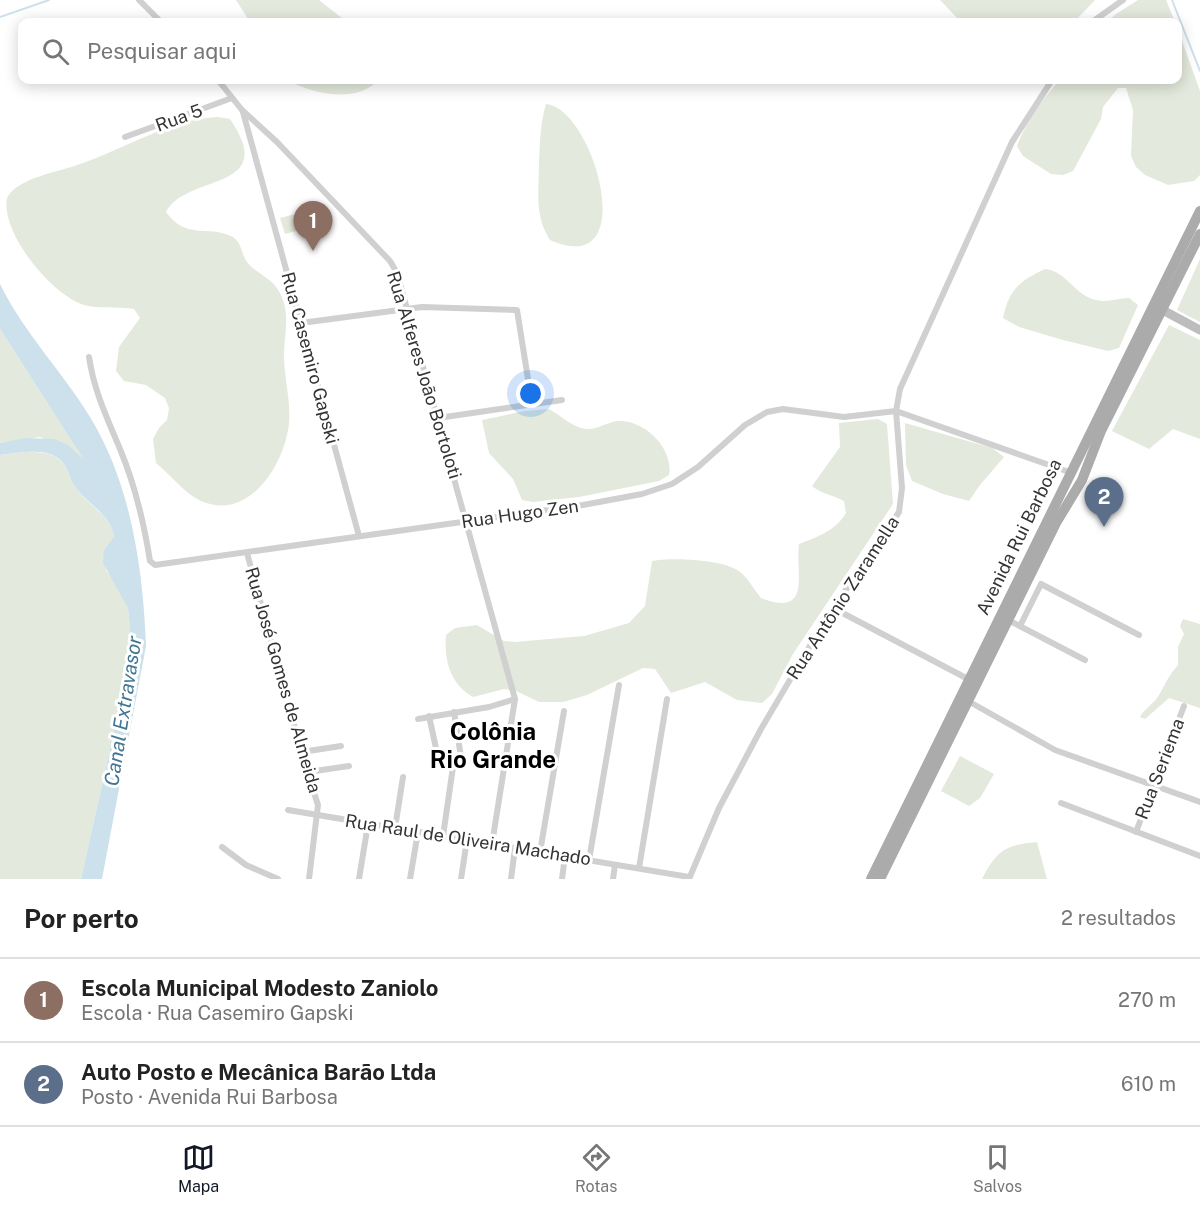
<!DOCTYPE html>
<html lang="pt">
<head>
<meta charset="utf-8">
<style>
  :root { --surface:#fff; --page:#f2f2f2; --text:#222; --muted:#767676; --line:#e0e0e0; --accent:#111827 }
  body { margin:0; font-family:"Public Sans",sans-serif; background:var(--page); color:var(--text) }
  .you { position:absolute; left:531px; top:394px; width:21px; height:21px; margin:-15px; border:4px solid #fff; border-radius:50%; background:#1a73e8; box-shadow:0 0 0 9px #1a73e833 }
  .badge { display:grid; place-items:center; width:39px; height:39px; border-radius:50%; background:var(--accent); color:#fff; font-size:20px; font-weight:700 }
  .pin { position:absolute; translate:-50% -50px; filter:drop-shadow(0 2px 3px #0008) }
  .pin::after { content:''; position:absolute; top:32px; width:21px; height:18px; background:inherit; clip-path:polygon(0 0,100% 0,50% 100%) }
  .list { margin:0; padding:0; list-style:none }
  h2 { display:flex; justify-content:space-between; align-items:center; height:78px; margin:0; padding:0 24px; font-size:26px }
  h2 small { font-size:20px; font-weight:400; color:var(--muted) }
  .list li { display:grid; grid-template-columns:39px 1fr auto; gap:18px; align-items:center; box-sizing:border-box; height:84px; padding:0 24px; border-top:2px solid var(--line) }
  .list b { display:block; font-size:22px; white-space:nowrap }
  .list p { margin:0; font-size:20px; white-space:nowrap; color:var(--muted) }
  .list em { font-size:20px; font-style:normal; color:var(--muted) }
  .icon { flex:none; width:33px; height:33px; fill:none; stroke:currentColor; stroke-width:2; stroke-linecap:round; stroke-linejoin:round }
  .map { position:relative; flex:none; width:1200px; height:879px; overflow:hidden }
  .search { position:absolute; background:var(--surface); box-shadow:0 3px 15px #0003; left:18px; right:18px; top:18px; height:66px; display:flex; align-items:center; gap:15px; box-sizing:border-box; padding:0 21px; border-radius:12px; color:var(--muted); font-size:22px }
  .sheet { height:246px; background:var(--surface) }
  nav { display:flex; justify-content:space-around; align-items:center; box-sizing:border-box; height:84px; border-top:2px solid var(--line); background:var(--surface); font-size:16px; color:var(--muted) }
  nav a { display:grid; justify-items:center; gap:3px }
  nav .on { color:var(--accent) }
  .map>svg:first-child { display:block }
  .green { fill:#e3e9dc }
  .water { fill:#cce1eb }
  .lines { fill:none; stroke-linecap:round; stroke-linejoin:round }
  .stream { stroke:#cce1eb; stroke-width:2 }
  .minor { stroke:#d0d0d0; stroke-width:6 }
  .secondary { stroke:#bdbdbd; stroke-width:9 }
  .primary { stroke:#ababab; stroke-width:10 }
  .labels { text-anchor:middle; stroke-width:6; stroke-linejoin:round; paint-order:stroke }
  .street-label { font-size:18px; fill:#333; stroke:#fff }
  .water-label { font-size:20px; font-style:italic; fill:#417794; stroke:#fff }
  .district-label { font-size:24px; font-weight:bold; fill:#000; stroke:#fff }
</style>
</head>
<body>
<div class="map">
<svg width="1200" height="879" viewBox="0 0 1200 879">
  <rect width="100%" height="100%" fill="#fff"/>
  <g class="green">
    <polygon points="236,0 319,0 347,22 250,22"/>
    <polygon points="940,0 1095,0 1074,22 961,22"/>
    <polygon points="1138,0 1166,0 1175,22 1107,22 1116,14"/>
    <path d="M 1178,30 L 1200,91 L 1200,175 L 1194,181 L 1168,185 L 1145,175 L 1136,167 L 1131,156 L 1133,110 L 1126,88 L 1118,88 L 1103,107 L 1101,119 L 1073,171 L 1063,175 L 1051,174 L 1023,156 L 1017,146 C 1026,122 1042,99 1060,80 L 1178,80 Z"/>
    <path d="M 287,80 L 378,80 C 357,104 312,94 287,80 Z"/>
    <path d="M 546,104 C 594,108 643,281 550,240 C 534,215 539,192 539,164 C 540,143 540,124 546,104 Z"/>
    <path d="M 218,117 L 230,119 C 280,192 187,173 166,212 C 186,240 206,225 231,236 C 242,241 241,254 247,262 C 257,275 271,276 280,293 C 291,315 284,333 284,355 C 284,378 291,400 289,423 C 285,464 249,522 201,501 C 184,493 171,475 156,463 L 153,439 L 159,428 L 167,420 L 169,408 L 165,398 L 146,385 L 124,381 L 116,371 L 119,347 L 140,318 L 134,309 C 117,306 100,309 84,305 C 53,296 0,233 7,198 C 18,177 60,172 80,164 C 125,149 170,119 218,117 Z"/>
    <polygon points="314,209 318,225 285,234 280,218"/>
    <polygon points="1200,259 1200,322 1177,310"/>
    <path d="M 1045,269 C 1067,271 1075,296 1096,300 C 1107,303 1118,298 1129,298 L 1138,305 L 1119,348 L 1108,351 L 1063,340 L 1019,327 L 1003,318 C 1009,289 1020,281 1045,269 Z"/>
    <polygon points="1169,325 1200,340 1200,439 1173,429 1149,449 1112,431"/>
    <polygon points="0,329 86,463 40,437 0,443"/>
    <path d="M 549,409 C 560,415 570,425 581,428 C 595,432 604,423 617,421 C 645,419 674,449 669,475 L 659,481 L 579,497 L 533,502 L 522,500 L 513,479 L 489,453 L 482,420 L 525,411 Z"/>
    <path d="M 878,419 L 887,424 L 893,504 L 793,654 L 772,694 L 762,703 L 737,700 L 705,682 L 671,693 L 655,669 L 643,668 L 587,695 L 563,702 L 539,702 L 516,691 L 504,689 L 473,697 C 450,684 444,660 446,635 L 455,628 L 477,625 L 504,641 L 515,642 L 584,636 L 629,623 L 645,606 L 652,561 C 671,557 725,559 740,572 C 749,579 754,590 761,598 C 813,618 795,572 799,544 C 818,537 836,530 846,513 L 844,501 C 833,495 822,494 812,486 L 840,447 L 839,423 Z"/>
    <polygon points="905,423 992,448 1004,457 980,485 969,501 943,494 912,481 906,465"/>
    <path d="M 25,452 C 36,452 48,452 57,458 C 68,465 69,479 77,489 C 88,506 110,514 114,536 L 104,550 L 106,570 L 117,585 L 128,608 L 131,641 L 125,682 L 81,879 L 0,879 L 0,455 Z"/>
    <path d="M 1183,619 L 1200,624 L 1200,708 L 1169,698 L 1145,719 L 1140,717 C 1145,708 1154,704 1159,695 C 1166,683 1169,675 1178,665 L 1178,647 L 1184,634 L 1180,626 Z"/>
    <polygon points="960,756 994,774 980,798 969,806 941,791"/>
    <path d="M 1037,842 L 1047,879 L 982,879 C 997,850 1005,845 1037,842 Z"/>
  </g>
  <path class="water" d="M 0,284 C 24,333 62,371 90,417 C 131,484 143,568 146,646 L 102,879 L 81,879 L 125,682 L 131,641 L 128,608 L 103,563 L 104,550 L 114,536 C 110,513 85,503 74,485 C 68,475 67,463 56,457 C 40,448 17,453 0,455 L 0,443 L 26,438 L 54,439 L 68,445 L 84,460 L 0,329 Z"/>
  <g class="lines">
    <g class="stream">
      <polyline points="1172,0 1200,71"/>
      <polyline points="0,17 49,0"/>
    </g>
    <g class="minor">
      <polyline points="139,0 161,22"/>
      <polyline points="1092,22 1123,0"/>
      <polyline points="218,80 242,110 277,142 390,261 397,273 515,699 492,844"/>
      <polyline points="243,112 359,536"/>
      <polyline points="125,137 232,98"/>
      <polyline points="301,323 422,307 517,310 532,404"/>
      <path d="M 89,357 C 94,391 107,418 120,449 C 135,485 144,523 150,561 L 155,565 L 583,505 L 642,494 L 672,484 L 698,467 L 745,425 L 767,412 L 783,409 L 844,417 L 896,411 L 1069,472"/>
      <polyline points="438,418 562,400"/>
      <polyline points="247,553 305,765 318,805 309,879"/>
      <polyline points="833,608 968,679"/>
      <polyline points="1008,620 1085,660"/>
      <polyline points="1020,626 1041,584 1139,635"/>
      <polyline points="968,701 1055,750 1200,802"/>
      <polyline points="454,712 461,757"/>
      <polyline points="429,716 439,762"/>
      <polyline points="418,719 489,707 515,699"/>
      <polyline points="302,752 341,746"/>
      <polyline points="308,772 349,766"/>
      <polyline points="1061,803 1200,856"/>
      <polyline points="288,810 689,877"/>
      <polyline points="395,828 403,777"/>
      <polyline points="1136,832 1184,706"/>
      <polyline points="443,836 453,767"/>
      <polyline points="222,847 246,865 278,879"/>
      <polyline points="540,852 564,711"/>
      <polyline points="589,860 619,685"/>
      <polyline points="639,868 667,699"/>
      <polyline points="359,879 368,824"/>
      <polyline points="410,879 418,832"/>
      <polyline points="461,879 467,840"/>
      <polyline points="511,879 515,848"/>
      <polyline points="562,879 565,856"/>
      <polyline points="613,879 615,865"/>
      <polyline points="689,879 719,808 761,729 824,622 899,512 902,488 896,411 900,389 1012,142 1052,80"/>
    </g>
    <polyline class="secondary" points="1157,307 1200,330"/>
    <g class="primary">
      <polyline points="871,879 1200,211"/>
      <polyline points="880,879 1056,523 1082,480 1101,431 1200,234"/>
    </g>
  </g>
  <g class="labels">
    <g class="street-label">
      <text transform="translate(179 118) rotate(-20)" y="6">Rua 5</text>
      <text transform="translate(310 358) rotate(75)" y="6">Rua Casemiro Gapski</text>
      <text transform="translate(424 375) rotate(73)" y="6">Rua Alferes João Bortoloti</text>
      <text transform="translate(520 514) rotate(-8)" y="6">Rua Hugo Zen</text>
      <text transform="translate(1019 537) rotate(-64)" y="6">Avenida Rui Barbosa</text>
      <text transform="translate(843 598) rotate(-57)" y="6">Rua Antônio Zaramella</text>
      <text transform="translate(283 680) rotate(74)" y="6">Rua José Gomes de Almeida</text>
      <text transform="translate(1160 769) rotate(-69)" y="6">Rua Seriema</text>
      <text transform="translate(468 840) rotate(9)" y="6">Rua Raul de Oliveira Machado</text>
    </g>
    <g class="water-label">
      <text transform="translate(123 711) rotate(-81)" y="7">Canal Extravasor</text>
    </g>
    <g class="district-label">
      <text x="493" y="740">Colônia<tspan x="493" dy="28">Rio Grande</tspan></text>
    </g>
  </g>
</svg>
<div class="you"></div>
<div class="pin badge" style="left:313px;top:251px;background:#8d6e63">1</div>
<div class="pin badge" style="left:1104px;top:527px;background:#5c6f8a">2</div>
<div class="search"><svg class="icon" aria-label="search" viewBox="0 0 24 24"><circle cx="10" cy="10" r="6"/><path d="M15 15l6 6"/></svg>Pesquisar aqui</div>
</div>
<section class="sheet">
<h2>Por perto<small>2 resultados</small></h2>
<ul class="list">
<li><span class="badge" style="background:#8d6e63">1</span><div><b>Escola Municipal Modesto Zaniolo</b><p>Escola · Rua Casemiro Gapski</p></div><em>270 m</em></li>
<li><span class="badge" style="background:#5c6f8a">2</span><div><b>Auto Posto e Mecânica Barão Ltda</b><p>Posto · Avenida Rui Barbosa</p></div><em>610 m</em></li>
</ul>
</section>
<nav>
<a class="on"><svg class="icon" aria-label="map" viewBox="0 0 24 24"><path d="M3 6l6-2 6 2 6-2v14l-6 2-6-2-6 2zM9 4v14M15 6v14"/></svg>Mapa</a>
<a><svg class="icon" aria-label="directions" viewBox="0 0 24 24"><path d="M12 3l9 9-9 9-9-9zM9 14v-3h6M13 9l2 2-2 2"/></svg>Rotas</a>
<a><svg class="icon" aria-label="saved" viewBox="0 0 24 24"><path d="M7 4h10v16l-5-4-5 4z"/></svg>Salvos</a>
</nav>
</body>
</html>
